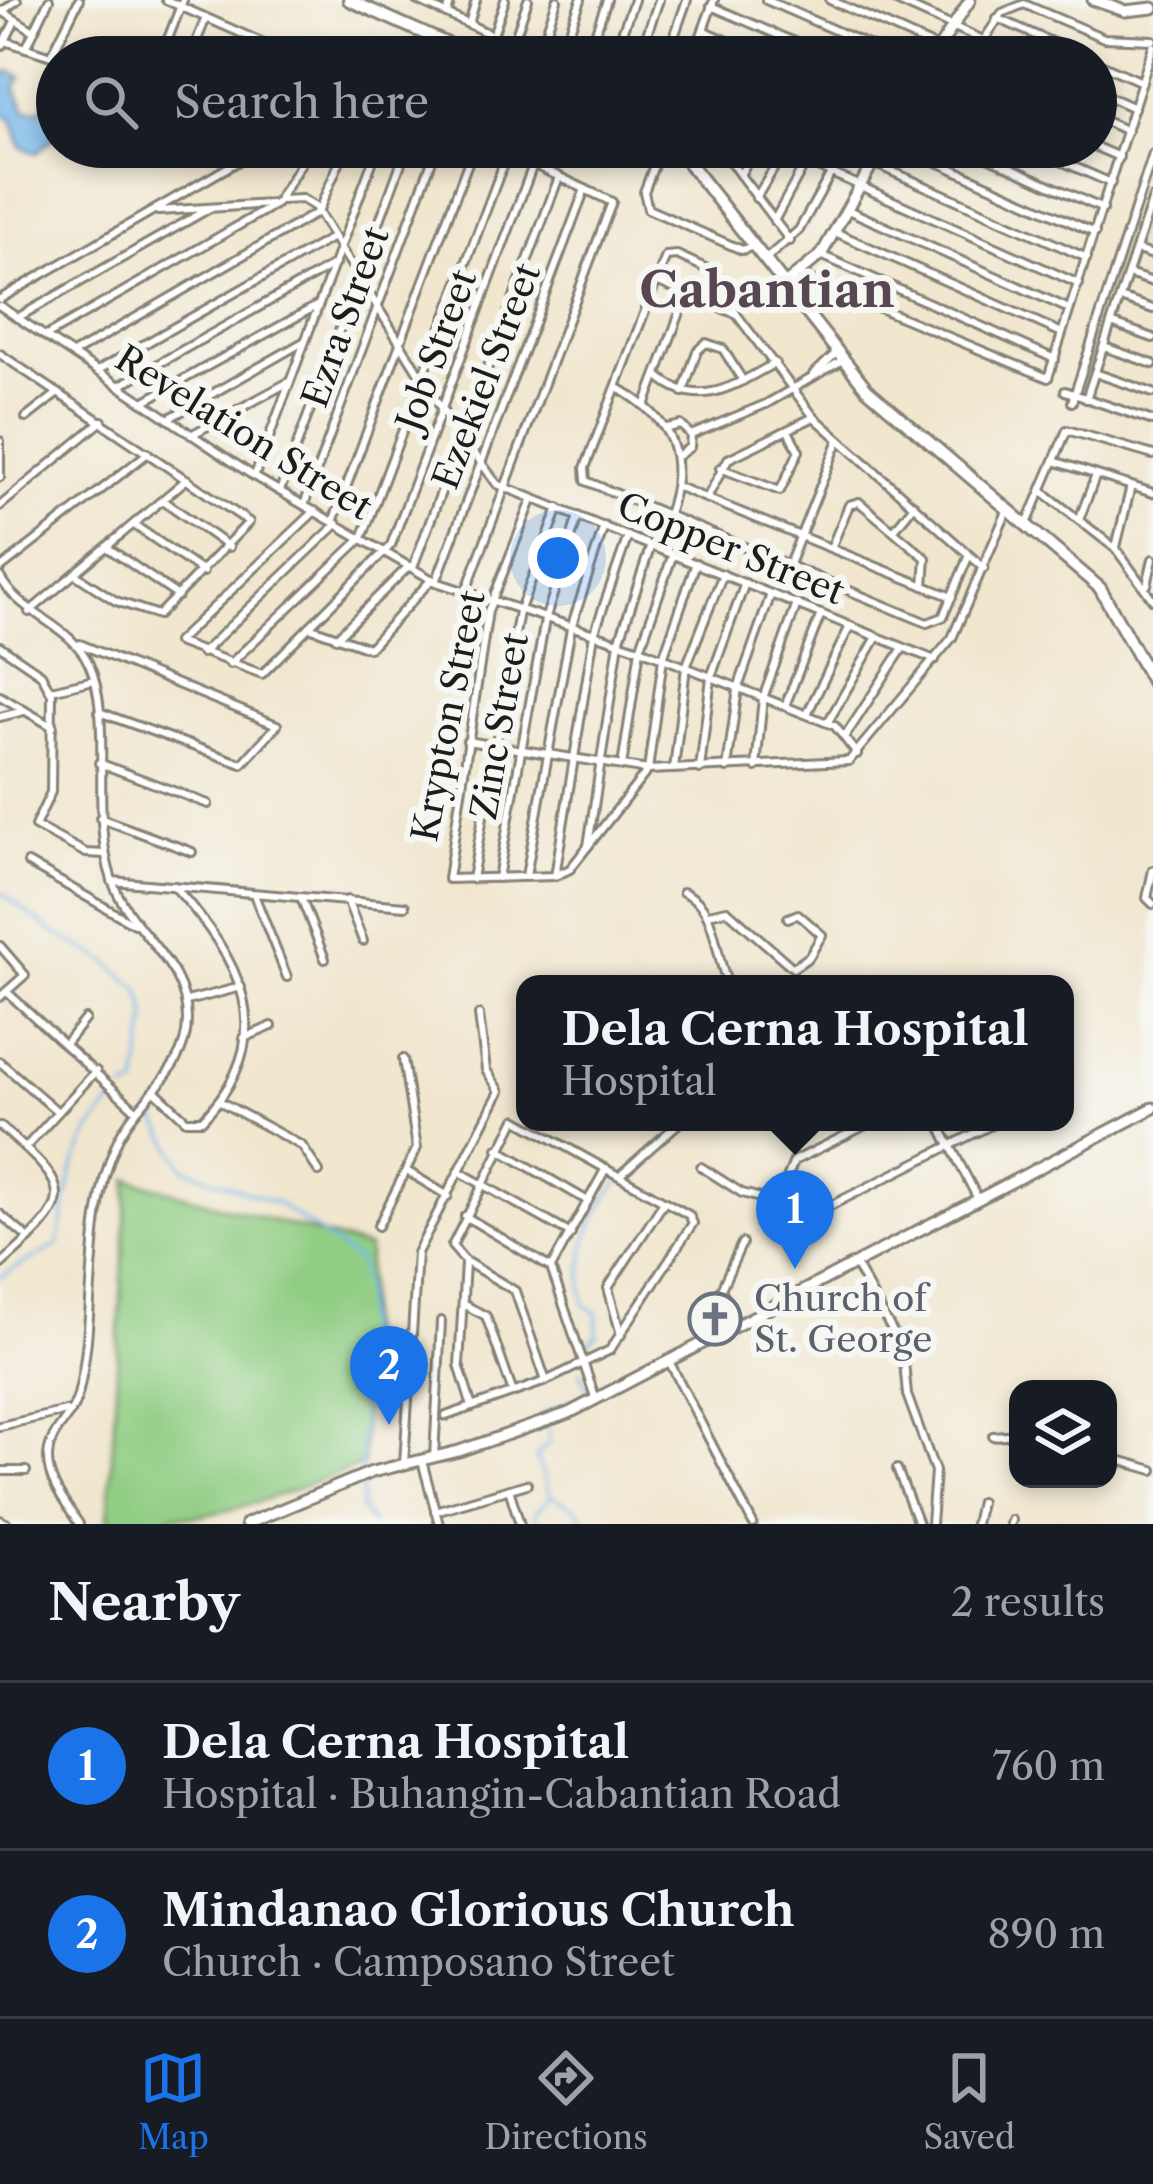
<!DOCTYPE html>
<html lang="en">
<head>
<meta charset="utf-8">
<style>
  :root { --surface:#171b24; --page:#20242c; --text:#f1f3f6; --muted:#9ea1a6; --line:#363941; --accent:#1a73e8 }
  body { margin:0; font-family:"Libre Caslon Text",serif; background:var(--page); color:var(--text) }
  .controls { position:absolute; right:36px; bottom:36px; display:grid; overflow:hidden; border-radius:24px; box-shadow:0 6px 18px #0003 }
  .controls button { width:108px; height:108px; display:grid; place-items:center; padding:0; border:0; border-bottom:3px solid var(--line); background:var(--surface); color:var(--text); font:60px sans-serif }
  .you { position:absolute; left:558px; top:558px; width:42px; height:42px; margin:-30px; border:9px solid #fff; border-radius:50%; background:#1a73e8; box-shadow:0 0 0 18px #1a73e833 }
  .badge { display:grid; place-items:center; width:78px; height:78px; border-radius:50%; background:var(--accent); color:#fff; font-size:39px; font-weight:700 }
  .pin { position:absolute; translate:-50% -99px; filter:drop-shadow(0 3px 6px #0008) }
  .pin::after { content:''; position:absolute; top:63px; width:42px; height:36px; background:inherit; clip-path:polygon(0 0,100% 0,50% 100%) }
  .popup { position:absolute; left:516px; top:975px; width:558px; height:156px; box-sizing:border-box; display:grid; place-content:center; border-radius:24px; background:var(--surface); filter:drop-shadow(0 3px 9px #0005); font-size:39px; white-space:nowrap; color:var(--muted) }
  .popup b { font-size:45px; color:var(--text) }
  .popup::after { content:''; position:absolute; left:50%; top:100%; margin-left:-24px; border:24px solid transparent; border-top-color:var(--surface) }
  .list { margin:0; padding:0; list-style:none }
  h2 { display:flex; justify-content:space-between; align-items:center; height:156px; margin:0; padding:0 48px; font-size:51px }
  h2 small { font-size:39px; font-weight:400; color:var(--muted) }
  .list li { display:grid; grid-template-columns:78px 1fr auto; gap:36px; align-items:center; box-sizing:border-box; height:168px; padding:0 48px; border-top:3px solid var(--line) }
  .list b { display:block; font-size:45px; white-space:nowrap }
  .list p { margin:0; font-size:39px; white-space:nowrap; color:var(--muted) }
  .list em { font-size:39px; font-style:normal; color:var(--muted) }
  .icon { flex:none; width:66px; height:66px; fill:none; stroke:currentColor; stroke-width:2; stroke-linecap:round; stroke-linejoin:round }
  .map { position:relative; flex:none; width:1153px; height:1524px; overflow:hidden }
  .search { position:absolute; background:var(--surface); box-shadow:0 6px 18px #0003; left:36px; right:36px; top:36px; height:132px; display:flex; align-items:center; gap:30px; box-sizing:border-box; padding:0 42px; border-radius:66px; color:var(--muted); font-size:45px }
  .sheet { height:492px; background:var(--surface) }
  nav { display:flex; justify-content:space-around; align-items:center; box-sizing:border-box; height:168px; border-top:3px solid var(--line); background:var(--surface); font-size:33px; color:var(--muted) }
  nav a { display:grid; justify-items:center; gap:6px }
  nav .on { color:var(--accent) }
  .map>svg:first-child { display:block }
  .green { fill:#91ce84; stroke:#567550; stroke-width:3 }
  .water { fill:#75b6ea; stroke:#486983; stroke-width:3 }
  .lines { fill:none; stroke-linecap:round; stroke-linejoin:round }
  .stream { stroke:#75b6ea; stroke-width:3 }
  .street-casing { stroke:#868175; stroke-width:12 }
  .secondary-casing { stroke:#868175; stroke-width:15 }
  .primary-casing { stroke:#868175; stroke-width:16 }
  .street { stroke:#fff; stroke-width:6 }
  .secondary { stroke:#fff; stroke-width:9 }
  .primary { stroke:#fff; stroke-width:10 }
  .labels { text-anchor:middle; stroke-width:12; stroke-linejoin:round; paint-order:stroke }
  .street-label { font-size:36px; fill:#1c1c1c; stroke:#f6f6f2 }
  .worship-label { font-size:36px; fill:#5b616d; stroke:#f6f6f2; text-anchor:start }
  .district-label { font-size:48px; font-weight:bold; fill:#564753; stroke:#f6f6f2 }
</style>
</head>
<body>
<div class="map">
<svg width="1153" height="1524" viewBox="0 0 1153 1524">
  <rect width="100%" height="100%" fill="#f6f6f2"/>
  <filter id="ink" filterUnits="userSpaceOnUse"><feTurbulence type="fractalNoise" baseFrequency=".00833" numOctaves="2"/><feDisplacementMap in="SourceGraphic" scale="24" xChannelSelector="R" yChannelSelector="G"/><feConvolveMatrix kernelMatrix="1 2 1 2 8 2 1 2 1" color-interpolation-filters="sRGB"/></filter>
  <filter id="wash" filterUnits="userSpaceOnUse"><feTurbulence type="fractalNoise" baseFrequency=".004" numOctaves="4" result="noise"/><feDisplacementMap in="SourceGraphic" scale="48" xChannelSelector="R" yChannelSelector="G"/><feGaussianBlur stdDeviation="2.7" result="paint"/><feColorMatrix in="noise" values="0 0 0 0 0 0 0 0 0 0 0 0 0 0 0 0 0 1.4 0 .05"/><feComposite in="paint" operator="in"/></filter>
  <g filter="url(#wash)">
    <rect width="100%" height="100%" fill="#f1e6ce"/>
    <path class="green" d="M 128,1179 L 368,1248 L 363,1465 C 314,1481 215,1524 173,1515 L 161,1524 L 108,1524 Z"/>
    <polygon class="water" points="9,71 21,76 15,88 26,110 39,110 57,95 57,134 37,153 21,147 12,119 0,113 0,80"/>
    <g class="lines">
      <g class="stream">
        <polyline points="1082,392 1153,180"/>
        <polyline points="0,892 51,931 106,961 140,990 147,1017 137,1087"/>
        <polyline points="124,1091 135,1087"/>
        <polyline points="151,1110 184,1168 279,1204 358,1261 364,1286 361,1471"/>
        <polyline points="661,1143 703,1122"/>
        <polyline points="0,1277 58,1245 72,1171 89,1132 115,1100"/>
        <path d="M 583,1347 L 597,1335 L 597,1314 L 584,1304 C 578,1254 587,1221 619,1181"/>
        <polyline points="542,1414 590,1393 580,1371"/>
        <polyline points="547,1429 550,1442 536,1457 551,1497"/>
        <polyline points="362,1482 361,1509 372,1524"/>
        <polyline points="553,1497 576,1508 588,1524"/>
        <polyline points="536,1524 536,1511 551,1497"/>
      </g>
    </g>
  </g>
  <g filter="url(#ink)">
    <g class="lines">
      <g class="street-casing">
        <g id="street">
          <polyline points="166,0 295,57"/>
          <polyline points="416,0 540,57"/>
          <polyline points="766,0 891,55"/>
          <polyline points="830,0 958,57"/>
          <polyline points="894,0 1021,57"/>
          <polyline points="711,6 829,57"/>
          <polyline points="0,10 34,31"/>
          <polyline points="2,12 17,0"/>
          <polyline points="447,14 451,0"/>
          <polyline points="997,18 1085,57"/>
          <polyline points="469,24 476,0"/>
          <polyline points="703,30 764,57"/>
          <polyline points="493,35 505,0"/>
          <polyline points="984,40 1002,13 1024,4 1104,38 1153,40"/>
          <polyline points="5,41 51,56 79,0"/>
          <polyline points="3,45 14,23"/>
          <polyline points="195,45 222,57"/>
          <polyline points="26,48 49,0"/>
          <polyline points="538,56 557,0"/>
          <polyline points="161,57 183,0"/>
          <polyline points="190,57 206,18"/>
          <polyline points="265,57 272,47"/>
          <polyline points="508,57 528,0"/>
          <polyline points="560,57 581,0"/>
          <polyline points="587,57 607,0"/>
          <polyline points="613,57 634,0"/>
          <polyline points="639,57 659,0"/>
          <polyline points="667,57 687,0"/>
          <polyline points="693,57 714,0"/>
          <polyline points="1096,62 1142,82"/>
          <polyline points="1096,91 1134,108"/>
          <polyline points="1096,117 1127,131"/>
          <polyline points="661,147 644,192 648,209 742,250 754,246"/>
          <polyline points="719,147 790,241"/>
          <polyline points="773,147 1079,284"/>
          <polyline points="837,147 1087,258"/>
          <polyline points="904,147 1095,233"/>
          <polyline points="965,147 1103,209"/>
          <polyline points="1029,147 1111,183"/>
          <polyline points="1096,147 1119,157"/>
          <polyline points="947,165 956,147"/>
          <polyline points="740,175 756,147"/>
          <polyline points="756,198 784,152"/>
          <polyline points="281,200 302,199 315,207 442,410 497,484 935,660"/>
          <polyline points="848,210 1069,309"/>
          <polyline points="158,211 271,204"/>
          <polyline points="774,221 806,162"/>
          <polyline points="835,232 1062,333"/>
          <polyline points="1137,250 1153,255"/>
          <polyline points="821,255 1055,359"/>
          <polyline points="767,258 799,230 831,173"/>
          <polyline points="1128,274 1153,282"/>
          <polyline points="800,275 1048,378 1153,46"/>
          <polyline points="656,281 736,314"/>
          <polyline points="1120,298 1153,309"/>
          <polyline points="0,299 263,147"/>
          <polyline points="0,306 255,477 436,582 640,649 835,726 857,754"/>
          <polyline points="17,318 210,208"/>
          <polyline points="1111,323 1153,338"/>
          <polyline points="46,336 276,204 311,147"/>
          <polyline points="1104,347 1153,364"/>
          <polyline points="0,354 249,522 158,615 116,601 76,575"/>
          <polyline points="73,354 318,212 346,147"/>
          <polyline points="97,371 333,237"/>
          <polyline points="1095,373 1153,393"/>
          <path d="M 657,375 C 698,412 735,385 775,363"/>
          <polyline points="813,375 836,353"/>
          <polyline points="119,386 335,264"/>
          <path d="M 618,388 C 673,419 689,457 667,517"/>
          <polyline points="1065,391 1153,421"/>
          <polyline points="683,392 697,351 706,343 723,349 743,381"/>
          <polyline points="1086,399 1153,198"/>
          <polyline points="143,402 318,305"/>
          <polyline points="1072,402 1153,154"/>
          <polyline points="646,403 687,294"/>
          <polyline points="26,418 58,393"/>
          <polyline points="168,419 305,341"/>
          <polyline points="667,428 681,425 691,435 690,447 679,455"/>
          <polyline points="191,435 289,382"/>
          <polyline points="691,435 766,404 843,360"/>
          <polyline points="0,441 0,477"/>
          <polyline points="1054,461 1153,493"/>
          <polyline points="720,468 780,491 799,451 788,431"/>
          <polyline points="255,475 378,147"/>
          <polyline points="678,487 952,597"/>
          <polyline points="280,491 407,147"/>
          <polyline points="1042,491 1116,549 1153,600"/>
          <polyline points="533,498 488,611 448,879 555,876 570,869 648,770 663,658 696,563"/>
          <polyline points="707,498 728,459 814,417"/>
          <polyline points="164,501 229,547"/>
          <polyline points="304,505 437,147"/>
          <polyline points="0,506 102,421"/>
          <polyline points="315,511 177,642 262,674 391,545 533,165"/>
          <polyline points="1079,520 1096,475"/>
          <polyline points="333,522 474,147"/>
          <polyline points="1027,524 1067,430 1153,455"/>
          <polyline points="134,525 203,572"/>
          <polyline points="894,530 914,505"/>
          <polyline points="1116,547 1131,486"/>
          <polyline points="108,548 178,596"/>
          <polyline points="831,548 849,505 859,502 926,558 924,586"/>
          <polyline points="969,555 943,617 927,623 586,481 585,468 666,256 677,255 716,273 737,315 814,417 984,568"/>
          <polyline points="413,567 559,177"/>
          <polyline points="788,567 838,442"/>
          <polyline points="0,569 148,453"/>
          <path d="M 0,577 C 21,616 71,624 89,664 C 114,718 89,812 112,880 C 130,933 188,961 187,1021 C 187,1073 135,1099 116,1144 C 83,1222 98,1313 78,1395 C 72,1420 48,1430 48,1459 C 48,1483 67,1505 79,1524"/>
          <polyline points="436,582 585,189"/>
          <polyline points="1147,585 1153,559"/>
          <polyline points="465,594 612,202 497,147"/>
          <polyline points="29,612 187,479"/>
          <polyline points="309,627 369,648 432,579"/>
          <polyline points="336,638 409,566"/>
          <polyline points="80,644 277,725 242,764 99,712"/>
          <polyline points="0,646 41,674 52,694 51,792 35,826 86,853 105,854"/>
          <polyline points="202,653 337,524"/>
          <polyline points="230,664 362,538 508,152"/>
          <polyline points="51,690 94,680"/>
          <polyline points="0,696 53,727"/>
          <polyline points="785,706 821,614"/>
          <polyline points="807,714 850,626"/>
          <polyline points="0,717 24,711"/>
          <polyline points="828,722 877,637"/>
          <polyline points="846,735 903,648"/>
          <polyline points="467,741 648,770 849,761 952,638 1008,509"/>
          <polyline points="99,763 208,804"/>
          <polyline points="622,766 640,649 673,554"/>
          <polyline points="756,767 763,698 797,604"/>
          <polyline points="727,768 738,688 771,594"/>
          <polyline points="674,769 686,667 723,574"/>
          <polyline points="700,769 711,677 745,583"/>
          <polyline points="100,818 192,852"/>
          <polyline points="588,846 619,642 651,545"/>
          <polyline points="28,863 134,924"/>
          <polyline points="1153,870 1147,898 1153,904"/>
          <polyline points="526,876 571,628 604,526"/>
          <polyline points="555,876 594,634 628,536"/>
          <polyline points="498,878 545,620 578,516"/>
          <polyline points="472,879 519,612 559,508"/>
          <polyline points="112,881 405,906"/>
          <path d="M 683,892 C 719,907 713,952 728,984"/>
          <polyline points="255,897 287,977"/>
          <polyline points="302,900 325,959"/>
          <polyline points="347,900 363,941"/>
          <polyline points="708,914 727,910 793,968 809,957 822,935 798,914 788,918"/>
          <polyline points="0,946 25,975 0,997"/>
          <polyline points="8,993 136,1110"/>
          <polyline points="187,1001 241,987"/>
          <polyline points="244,1038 272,1026"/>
          <polyline points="65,1044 85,1019"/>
          <polyline points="0,1062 58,1112"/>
          <path d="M 155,1091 L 186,1120 L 202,1120 C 284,1035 239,958 174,886"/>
          <polyline points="219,1101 302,1146 319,1172"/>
          <polyline points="938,1122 978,1199"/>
          <path d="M 0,1126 C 77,1192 75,1199 0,1265"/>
          <polyline points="25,1148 96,1071"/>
          <polyline points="498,1149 588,1201"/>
          <polyline points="701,1167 742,1193 816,1213 997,1122"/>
          <polyline points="460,1172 571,1234"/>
          <polyline points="410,1173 448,1196"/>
          <polyline points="620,1175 680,1122"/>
          <polyline points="777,1203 794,1161 872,1122"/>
          <polyline points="0,1214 29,1239"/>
          <polyline points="465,1216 551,1268"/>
          <polyline points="378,1226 417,1148 403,1059"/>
          <polyline points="465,1263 459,1365 472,1407"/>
          <polyline points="856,1266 903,1350 907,1395 935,1471 931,1524"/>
          <polyline points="463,1304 486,1316 513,1393"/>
          <polyline points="738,1326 721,1289 742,1243"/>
          <polyline points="621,1335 608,1288 664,1202"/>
          <polyline points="670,1363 753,1524"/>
          <polyline points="596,1400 551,1268 606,1168"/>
          <polyline points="446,1416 546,1381 610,1350 693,1223 689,1215 516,1119 452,1246 465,1261 515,1291 546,1381"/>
          <polyline points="0,1426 66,1411"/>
          <polyline points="993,1436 1018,1434"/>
          <polyline points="1108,1457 1153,1470"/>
          <polyline points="434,1458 441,1321"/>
          <polyline points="422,1461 439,1524"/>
          <polyline points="404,1464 417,1253 500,1091 486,1070 479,1015"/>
          <polyline points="897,1469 918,1524"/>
          <polyline points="0,1471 26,1471"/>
          <polyline points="509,1489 520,1524"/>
          <polyline points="435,1511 527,1484"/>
          <polyline points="0,1520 8,1524"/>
          <polyline points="975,1524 980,1502"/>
          <polyline points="1010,1524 1011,1520"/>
        </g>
      </g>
      <g class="secondary-casing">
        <g id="secondary">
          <polyline points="1093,0 1125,11 1153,8"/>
          <polyline points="933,57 970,0"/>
          <polyline points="786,283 821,255 882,147"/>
          <polyline points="246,1524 372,1472 459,1451 569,1413 1153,1108"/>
        </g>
      </g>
      <g class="primary-casing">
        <g id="primary">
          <polyline points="349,0 477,57"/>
          <polyline points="676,147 867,389 1100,588 1153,683"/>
        </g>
      </g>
      <use href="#street" class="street"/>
      <use href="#secondary" class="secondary"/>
      <use href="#primary" class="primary"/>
    </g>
  </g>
  <defs>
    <g id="church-ring" transform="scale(2.7)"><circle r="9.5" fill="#f6f6f2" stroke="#6b7280" stroke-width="1.5"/><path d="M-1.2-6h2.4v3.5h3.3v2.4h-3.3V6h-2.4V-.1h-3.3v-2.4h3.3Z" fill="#6b7280"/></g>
  </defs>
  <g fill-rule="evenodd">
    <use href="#church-ring" x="715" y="1319"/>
  </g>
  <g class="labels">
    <g class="street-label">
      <text transform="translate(345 317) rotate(-70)" y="13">Ezra Street</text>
      <text transform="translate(436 350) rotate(-70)" y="13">Job Street</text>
      <text transform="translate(486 376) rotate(-69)" y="13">Ezekiel Street</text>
      <text transform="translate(244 432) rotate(32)" y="13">Revelation Street</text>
      <text transform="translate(731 548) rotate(22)" y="13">Copper Street</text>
      <text transform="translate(448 716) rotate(-79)" y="13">Krypton Street</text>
      <text transform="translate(499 726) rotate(-80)" y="13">Zinc Street</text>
    </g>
    <g class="worship-label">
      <text x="754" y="1311">Church of<tspan x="754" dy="41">St. George</tspan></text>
    </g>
    <g class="district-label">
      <text x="767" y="307">Cabantian</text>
    </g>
  </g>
</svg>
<div class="controls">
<button><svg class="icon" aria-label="layers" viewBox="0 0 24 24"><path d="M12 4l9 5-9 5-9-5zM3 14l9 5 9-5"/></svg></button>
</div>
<div class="you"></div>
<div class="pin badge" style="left:795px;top:1269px">1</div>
<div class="popup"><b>Dela Cerna Hospital</b>Hospital</div>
<div class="pin badge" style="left:389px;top:1425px">2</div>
<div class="search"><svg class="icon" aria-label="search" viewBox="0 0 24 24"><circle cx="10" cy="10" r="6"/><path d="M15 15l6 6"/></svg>Search here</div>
</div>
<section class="sheet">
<h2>Nearby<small>2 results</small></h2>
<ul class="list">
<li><span class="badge">1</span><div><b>Dela Cerna Hospital</b><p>Hospital · Buhangin-Cabantian Road</p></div><em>760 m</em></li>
<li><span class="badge">2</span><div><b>Mindanao Glorious Church</b><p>Church · Camposano Street</p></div><em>890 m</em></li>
</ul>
</section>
<nav>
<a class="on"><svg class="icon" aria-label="map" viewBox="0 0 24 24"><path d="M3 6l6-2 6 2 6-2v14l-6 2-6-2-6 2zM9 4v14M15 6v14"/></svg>Map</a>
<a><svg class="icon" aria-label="directions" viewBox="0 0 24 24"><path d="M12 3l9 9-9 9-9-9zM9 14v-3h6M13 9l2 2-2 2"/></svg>Directions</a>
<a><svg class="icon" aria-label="saved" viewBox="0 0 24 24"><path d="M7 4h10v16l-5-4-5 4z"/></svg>Saved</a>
</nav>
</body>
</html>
